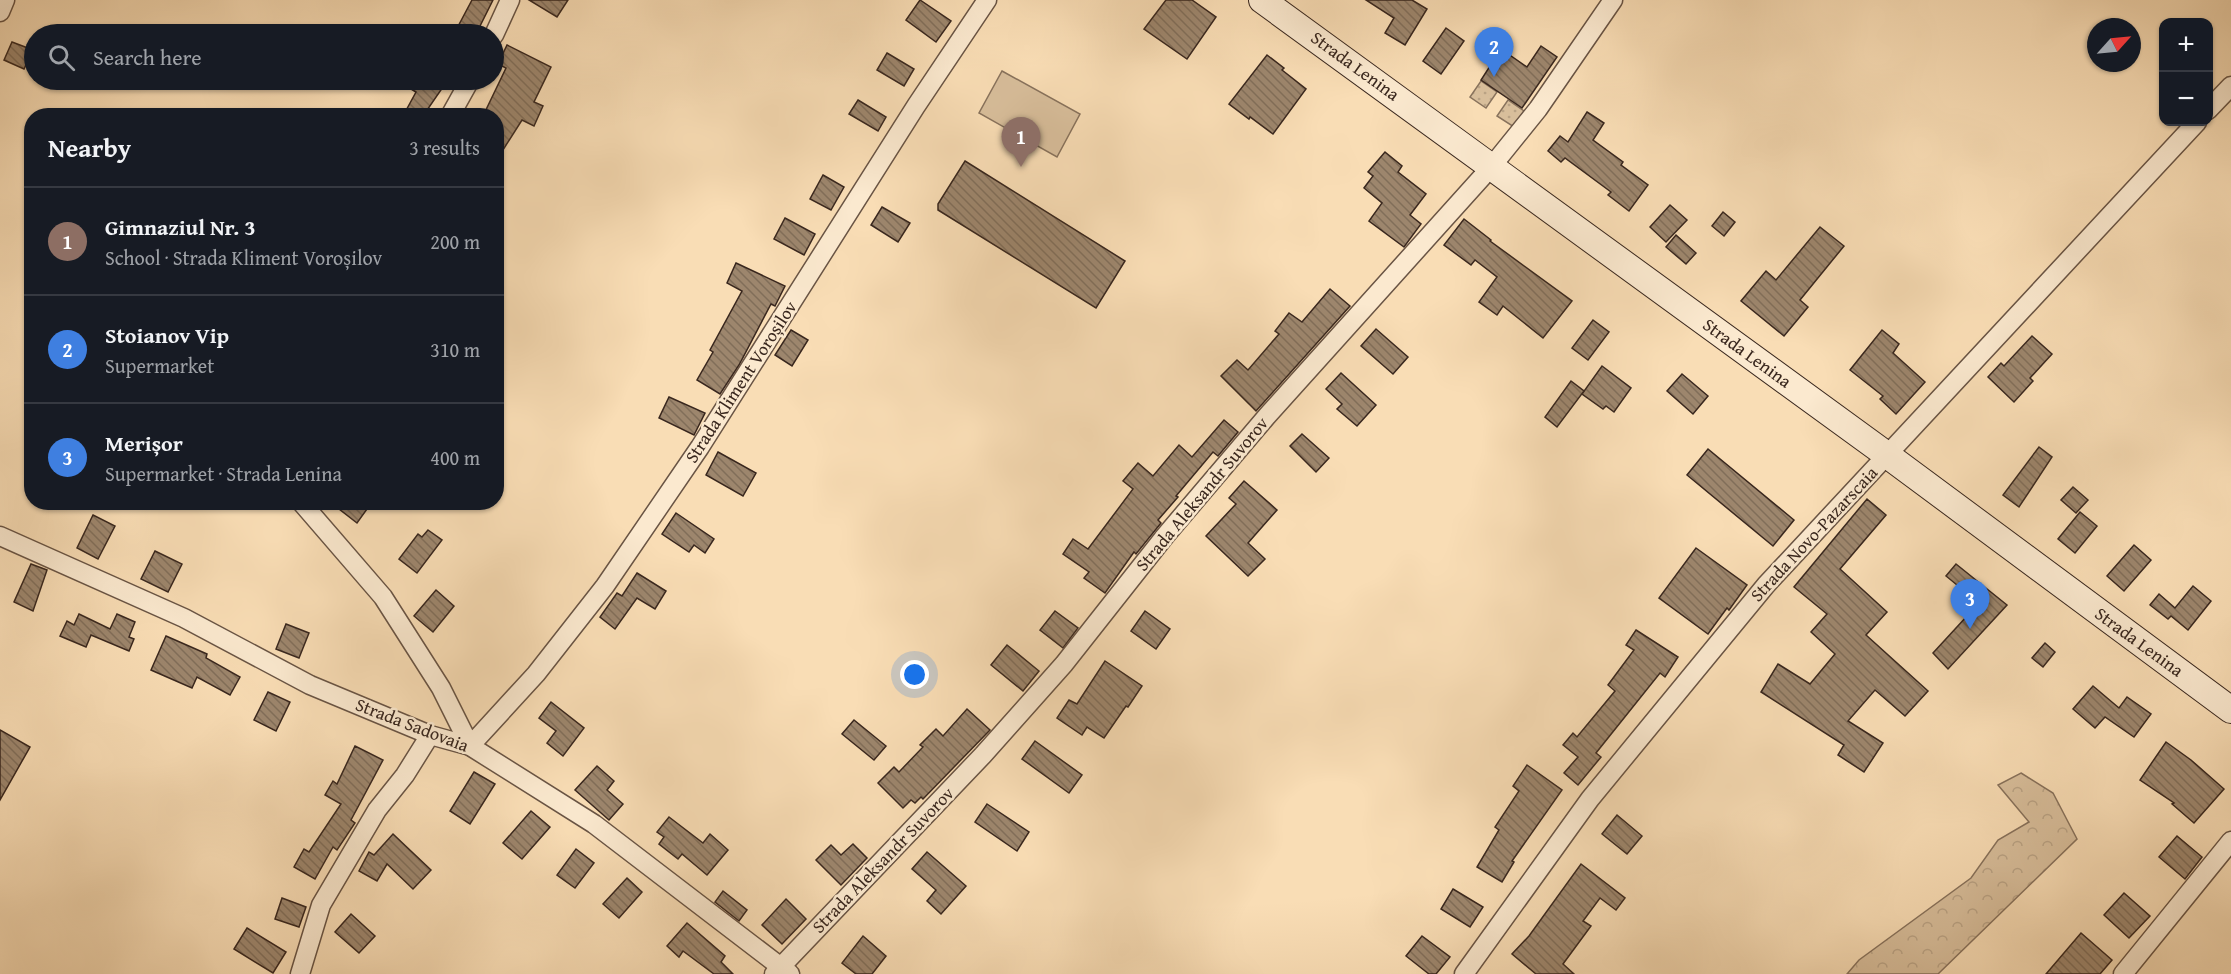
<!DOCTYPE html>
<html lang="en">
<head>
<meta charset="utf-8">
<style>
  :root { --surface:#171b24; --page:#242831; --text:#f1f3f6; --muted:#9ea1a6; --line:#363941; --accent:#c59692 }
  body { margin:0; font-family:"Gentium Book Plus",serif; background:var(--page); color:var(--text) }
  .controls { position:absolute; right:18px; top:18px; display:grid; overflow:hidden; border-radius:12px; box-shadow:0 2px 4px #0004 }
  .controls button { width:54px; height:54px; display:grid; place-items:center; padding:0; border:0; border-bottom:2px solid var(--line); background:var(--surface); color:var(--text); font:30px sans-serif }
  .compass { position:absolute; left:2087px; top:18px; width:54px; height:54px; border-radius:50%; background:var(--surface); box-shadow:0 2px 4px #0004; rotate:63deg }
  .you { position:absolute; left:915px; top:675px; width:21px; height:21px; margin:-15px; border:4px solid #fff; border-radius:50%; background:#1a73e8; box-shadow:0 0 0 9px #1a73e833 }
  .badge { display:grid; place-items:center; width:39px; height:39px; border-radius:50%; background:var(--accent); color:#fff; font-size:20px; font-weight:700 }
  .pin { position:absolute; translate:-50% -50px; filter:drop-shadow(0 2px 3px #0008) }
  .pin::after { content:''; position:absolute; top:32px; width:21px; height:18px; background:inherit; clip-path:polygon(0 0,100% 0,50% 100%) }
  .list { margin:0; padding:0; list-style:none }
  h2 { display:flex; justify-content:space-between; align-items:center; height:78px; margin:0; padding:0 24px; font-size:26px }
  h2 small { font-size:20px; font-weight:400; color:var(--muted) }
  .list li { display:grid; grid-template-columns:39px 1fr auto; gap:18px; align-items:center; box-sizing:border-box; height:108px; padding:0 24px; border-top:2px solid var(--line) }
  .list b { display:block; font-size:22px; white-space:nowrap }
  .list p { margin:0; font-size:20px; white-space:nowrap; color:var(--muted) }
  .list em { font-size:20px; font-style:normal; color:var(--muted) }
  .icon { flex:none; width:33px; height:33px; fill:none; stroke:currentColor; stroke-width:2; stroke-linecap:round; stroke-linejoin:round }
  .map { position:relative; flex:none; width:2231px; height:974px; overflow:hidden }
  .search { position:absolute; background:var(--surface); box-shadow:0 2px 4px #0004; left:24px; top:24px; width:480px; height:66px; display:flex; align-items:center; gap:15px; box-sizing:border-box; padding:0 21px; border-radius:33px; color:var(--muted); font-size:22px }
  .panel { position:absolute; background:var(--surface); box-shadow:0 2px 4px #0004; left:24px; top:108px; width:480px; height:402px; border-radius:24px }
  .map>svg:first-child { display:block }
  .grass { fill:url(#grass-dots); stroke:#88725c; stroke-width:1.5 }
  .forest { fill:url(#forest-crowns); stroke:#88725c; stroke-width:1.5 }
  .garden { fill:#d8be9b; stroke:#88725c; stroke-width:1.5 }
  .building { fill:url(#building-back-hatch); stroke:#39271e; stroke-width:1.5 }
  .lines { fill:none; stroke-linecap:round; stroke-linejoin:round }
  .street-casing { stroke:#695444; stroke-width:21 }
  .secondary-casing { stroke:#39271e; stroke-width:28 }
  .street { stroke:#fbe9cf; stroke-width:18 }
  .secondary { stroke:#fbe9cf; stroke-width:26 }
  .labels { text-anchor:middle; stroke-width:5; stroke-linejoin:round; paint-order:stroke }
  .street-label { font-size:18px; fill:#39271e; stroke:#fbe9cf }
</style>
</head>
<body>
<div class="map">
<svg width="2231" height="974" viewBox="0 0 2231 974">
  <defs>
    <pattern id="grass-dots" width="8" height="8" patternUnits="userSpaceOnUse" patternTransform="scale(1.5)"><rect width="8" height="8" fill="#d8be9b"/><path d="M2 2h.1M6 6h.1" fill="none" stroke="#baa385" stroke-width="1.8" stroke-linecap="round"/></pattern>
    <pattern id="forest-crowns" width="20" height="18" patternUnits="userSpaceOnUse" patternTransform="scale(1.5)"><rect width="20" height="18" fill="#d8be9b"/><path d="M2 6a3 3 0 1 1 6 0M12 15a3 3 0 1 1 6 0" fill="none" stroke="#baa385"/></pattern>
    <pattern id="building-back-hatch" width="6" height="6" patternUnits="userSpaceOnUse" patternTransform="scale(1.5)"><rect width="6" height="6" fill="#9d866d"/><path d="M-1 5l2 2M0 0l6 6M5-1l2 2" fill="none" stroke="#816e59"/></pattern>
  </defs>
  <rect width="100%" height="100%" fill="#f9ddb5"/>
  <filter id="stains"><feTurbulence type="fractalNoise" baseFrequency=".00333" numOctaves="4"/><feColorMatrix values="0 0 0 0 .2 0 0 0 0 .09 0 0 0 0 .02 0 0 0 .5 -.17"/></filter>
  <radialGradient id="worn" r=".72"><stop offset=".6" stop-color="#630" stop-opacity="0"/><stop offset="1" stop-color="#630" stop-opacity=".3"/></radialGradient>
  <g class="grass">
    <polygon points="1481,81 1497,92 1486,108 1470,97"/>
    <polygon points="1508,100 1524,111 1514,127 1497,116"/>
  </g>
  <polygon class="forest" points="2021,773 2053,793 2077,839 1938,974 1847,974 1859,960 1971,878 1998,840 2029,822 1998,785"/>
  <polygon class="garden" points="1002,71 1080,114 1057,157 979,113"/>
  <g class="building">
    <polygon points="472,0 493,0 476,34 454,34"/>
    <polygon points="529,0 568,0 557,17"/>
    <polygon points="920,0 951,21 936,42 906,20"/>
    <polygon points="1166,0 1192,0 1216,17 1187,59 1144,29"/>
    <polygon points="1366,0 1412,0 1427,9 1405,45 1385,33 1394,18"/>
    <polygon points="1446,28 1464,41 1441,74 1423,61"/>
    <polygon points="12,42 33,50 24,69 4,60"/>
    <polygon points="507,45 551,67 534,102 543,106 534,126 522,120 496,161 496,116 483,116 506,68 498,64"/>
    <polygon points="1541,46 1557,57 1522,108 1481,80 1501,49 1527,67"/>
    <polygon points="887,53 914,69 904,86 877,70"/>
    <polygon points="1267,55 1284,68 1282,70 1306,89 1273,134 1250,117 1249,119 1229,104"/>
    <polygon points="396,80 432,80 443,87 423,116 403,116 416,92"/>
    <polygon points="858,100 886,117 878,131 849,114"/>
    <polygon points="1587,112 1604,123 1593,140 1623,162 1621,165 1648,185 1629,211 1608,195 1611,192 1565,158 1561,162 1548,151 1560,136 1568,142"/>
    <polygon points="1385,152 1402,166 1398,172 1426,194 1410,215 1421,224 1404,247 1369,221 1382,203 1364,188 1373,176 1368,172"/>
    <polygon points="965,161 1125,261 1096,308 938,210 938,204"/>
    <polygon points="823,175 844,187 831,210 810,199"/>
    <polygon points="1670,205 1687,220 1666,242 1650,227"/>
    <polygon points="882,207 910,223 898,242 871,225"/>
    <polygon points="1723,212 1735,222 1724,236 1712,226"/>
    <polygon points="785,218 815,234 804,255 774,239"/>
    <polygon points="1464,219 1491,240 1490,241 1572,301 1543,338 1503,306 1497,315 1479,302 1497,277 1475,260 1471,265 1444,245"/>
    <polygon points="1820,227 1844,246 1800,300 1808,307 1784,336 1741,301 1766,271 1776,280"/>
    <polygon points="1676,235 1696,253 1686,264 1666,247"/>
    <polygon points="736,263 785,286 775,306 771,304 739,365 720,394 697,380 713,352 710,350 742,291 727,283"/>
    <polygon points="1330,289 1350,306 1256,411 1221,376 1237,360 1248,370 1279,334 1275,331 1289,313 1302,322"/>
    <polygon points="1593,320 1609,332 1588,360 1572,348"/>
    <polygon points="1376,329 1408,357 1393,374 1361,346"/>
    <polygon points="791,330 808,340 792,366 775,355"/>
    <polygon points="1882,330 1899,344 1893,353 1925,382 1896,414 1880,399 1883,396 1850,370"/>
    <polygon points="2032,336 2052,354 2030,378 2033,381 2014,402 1988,377 2001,363 2004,366"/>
    <polygon points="1602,366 1631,388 1614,412 1606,406 1603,409 1582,394"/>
    <polygon points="1341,373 1376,405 1357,426 1337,409 1342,404 1326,389"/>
    <polygon points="1682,374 1708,396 1693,414 1667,391"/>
    <polygon points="1571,381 1584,391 1557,427 1545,417"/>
    <polygon points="669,397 705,413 694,435 659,418"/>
    <polygon points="1224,420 1238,432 1218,456 1213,452 1176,496 1178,497 1158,520 1161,523 1136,554 1134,552 1105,593 1084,578 1089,572 1063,554 1073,539 1088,549 1133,489 1123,481 1138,463 1153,476 1179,445 1192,457"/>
    <polygon points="1302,434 1329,458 1316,472 1290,446"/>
    <polygon points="2039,447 2052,457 2019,507 2003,495"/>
    <polygon points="1708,449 1794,520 1773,546 1687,475"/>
    <polygon points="718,452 756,473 743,496 706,475"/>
    <polygon points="1244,481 1277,510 1248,543 1265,559 1248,576 1206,536 1236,504 1229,498"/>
    <polygon points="2073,487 2088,500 2076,513 2061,500"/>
    <polygon points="1867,499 1886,515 1840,569 1887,612 1866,635 1928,691 1905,716 1875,690 1848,721 1883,743 1864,772 1838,755 1844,745 1761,692 1778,664 1810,684 1835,654 1811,632 1827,614 1794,587"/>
    <polygon points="330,502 372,502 357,523"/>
    <polygon points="2080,512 2097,526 2075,553 2058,539"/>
    <polygon points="676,513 714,539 705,553 694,545 689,552 662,534"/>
    <polygon points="93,515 115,526 98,559 77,548"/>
    <polygon points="428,530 442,540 417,573 399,559 418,534 422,537"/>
    <polygon points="2134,545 2151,560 2124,591 2107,576"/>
    <polygon points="1696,548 1747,585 1729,610 1727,608 1708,634 1659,598"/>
    <polygon points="155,551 182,564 168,592 141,579"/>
    <polygon points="31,564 47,570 33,611 14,602"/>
    <polygon points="1956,564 2007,605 1948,669 1933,653 1979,603 1946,576"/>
    <polygon points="637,573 666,591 655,609 637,598 615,629 600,617 617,593 622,596"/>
    <polygon points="2193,586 2211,601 2188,630 2171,616 2168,619 2150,605 2159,594 2175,608"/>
    <polygon points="436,590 454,606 433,632 414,616"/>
    <polygon points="1055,611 1078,628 1063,648 1040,630"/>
    <polygon points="1145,611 1170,629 1156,649 1131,631"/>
    <polygon points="79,614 110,629 117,614 135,622 129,637 134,639 129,651 91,635 86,647 60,636 67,621 74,625"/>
    <polygon points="286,624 309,633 299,658 276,649"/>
    <polygon points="1636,630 1678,657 1665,677 1660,673 1596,753 1601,757 1578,785 1564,773 1578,757 1563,745 1573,733 1577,737 1615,691 1608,685 1634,650 1626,645"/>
    <polygon points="166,636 207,654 206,658 240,677 230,695 197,677 192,688 151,670"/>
    <polygon points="2045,643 2055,652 2043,667 2032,658"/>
    <polygon points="1007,645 1039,671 1023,691 991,665"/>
    <polygon points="1105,661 1142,686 1128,707 1126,706 1104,738 1087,727 1082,735 1057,718 1069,700 1077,704"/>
    <polygon points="2093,686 2119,708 2127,697 2151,714 2134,737 2105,717 2095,728 2073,709"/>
    <polygon points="268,692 290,702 276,731 254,720"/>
    <polygon points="551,702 584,728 563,756 547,743 556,731 539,718"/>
    <polygon points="967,709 990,730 923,799 921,797 915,803 911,800 903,808 878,783 894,767 899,772 923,747 920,745 936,729 943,736"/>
    <polygon points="854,720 886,746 874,760 842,734"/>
    <polygon points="0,730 30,747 0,800"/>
    <polygon points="1035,741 1082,775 1069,793 1022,759"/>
    <polygon points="2166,742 2191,760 2224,789 2194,823 2172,804 2174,803 2140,780"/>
    <polygon points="355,746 383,760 351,820 355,823 337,850 333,847 315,879 294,867 304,849 309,852 341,804 325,795 333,781 337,784"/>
    <polygon points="1527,765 1562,790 1512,861 1514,862 1502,882 1477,867 1499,830 1495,827 1519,791 1513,786"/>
    <polygon points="597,766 614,781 607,790 623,804 609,820 575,790"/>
    <polygon points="474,772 495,784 470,824 450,811"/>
    <polygon points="987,804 1029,832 1017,851 975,822"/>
    <polygon points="531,811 550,827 522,859 503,843"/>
    <polygon points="1617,815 1642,836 1627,854 1602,834"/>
    <polygon points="669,817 703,843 710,834 728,850 707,875 682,854 678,859 659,844 664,837 657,832"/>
    <polygon points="393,834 431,870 413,889 387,864 377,881 359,871 369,852 374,855"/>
    <polygon points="2177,836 2202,857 2185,879 2159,857"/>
    <polygon points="853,844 867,858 841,885 816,860 831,845 841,855"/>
    <polygon points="576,849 594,863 575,888 557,875"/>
    <polygon points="927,852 966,886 941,914 927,901 936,890 912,869"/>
    <polygon points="1581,864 1625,898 1616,910 1600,898 1583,921 1591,926 1563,964 1574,974 1536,974 1512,954 1529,936"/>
    <polygon points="627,878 642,892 619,918 603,904"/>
    <polygon points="1453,889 1483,907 1470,927 1441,909"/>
    <polygon points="723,891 747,910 739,921 715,902"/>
    <polygon points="2124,893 2150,916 2129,938 2104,915"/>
    <polygon points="282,898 306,907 299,927 275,919"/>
    <polygon points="786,899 806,919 782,944 762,925"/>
    <polygon points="351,914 375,936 359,953 335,932"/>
    <polygon points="687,923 725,956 721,962 733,974 714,974 683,951 679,957 667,946"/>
    <polygon points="247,928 286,952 273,973 234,949"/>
    <polygon points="2081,933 2112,960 2100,974 2046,974"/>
    <polygon points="863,936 886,956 872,974 856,974 842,963"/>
    <polygon points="1422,936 1450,957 1436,974 1429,974 1406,956"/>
  </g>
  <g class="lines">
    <g class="street-casing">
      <g id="street">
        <polyline points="0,12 5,0"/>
        <polyline points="494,35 510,0"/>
        <polyline points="2208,110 2231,86"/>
        <polyline points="450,116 470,80"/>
        <polyline points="301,502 383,597 441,688 470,746 536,674 605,586 700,447 916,106 987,0"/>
        <polyline points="0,536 184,618 310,685 430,735 470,746 594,824 790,974"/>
        <polyline points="300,974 321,905 377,810 405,775 430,735"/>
        <polyline points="774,974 983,755 1064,664 1165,536 1267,416 1492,166 1538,109 1613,0"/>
        <polyline points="1464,974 1590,799 1766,585 2197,122"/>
        <polyline points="2123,974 2231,841"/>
      </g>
    </g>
    <g class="secondary-casing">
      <polyline id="secondary" points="1262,0 1887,455 2231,710"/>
    </g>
    <use href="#street" class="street"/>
    <use href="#secondary" class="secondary"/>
  </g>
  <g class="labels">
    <g class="street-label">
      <text transform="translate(1355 66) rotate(36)" y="6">Strada Lenina</text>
      <text transform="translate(1747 353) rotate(36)" y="6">Strada Lenina</text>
      <text transform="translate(741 382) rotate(-57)" y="6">Strada Kliment Voroșilov</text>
      <text transform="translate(1202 494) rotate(-50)" y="6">Strada Aleksandr Suvorov</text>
      <text transform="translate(1814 534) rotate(-47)" y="6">Strada Novo-Pazarscaia</text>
      <text transform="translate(2139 642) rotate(36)" y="6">Strada Lenina</text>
      <text transform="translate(412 725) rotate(21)" y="6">Strada Sadovaia</text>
      <text transform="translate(883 860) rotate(-46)" y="6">Strada Aleksandr Suvorov</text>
    </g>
  </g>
  <rect width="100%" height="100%" filter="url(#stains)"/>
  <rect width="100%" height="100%" fill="url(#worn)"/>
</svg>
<div class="controls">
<button>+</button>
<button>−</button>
</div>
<svg class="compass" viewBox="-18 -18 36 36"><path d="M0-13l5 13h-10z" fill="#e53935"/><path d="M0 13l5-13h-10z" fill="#9ea1a6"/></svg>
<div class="you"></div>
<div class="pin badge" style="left:1021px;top:167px;background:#8d6e63">1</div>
<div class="pin badge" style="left:1494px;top:77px;background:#3f7fe0">2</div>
<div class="pin badge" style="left:1970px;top:629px;background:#3f7fe0">3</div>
<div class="search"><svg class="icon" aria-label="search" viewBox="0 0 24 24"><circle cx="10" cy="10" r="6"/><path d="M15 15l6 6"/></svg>Search here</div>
<section class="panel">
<h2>Nearby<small>3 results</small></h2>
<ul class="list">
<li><span class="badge" style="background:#8d6e63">1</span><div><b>Gimnaziul Nr. 3</b><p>School · Strada Kliment Voroșilov</p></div><em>200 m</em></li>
<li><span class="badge" style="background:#3f7fe0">2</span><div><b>Stoianov Vip</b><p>Supermarket</p></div><em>310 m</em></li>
<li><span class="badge" style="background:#3f7fe0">3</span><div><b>Merișor</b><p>Supermarket · Strada Lenina</p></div><em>400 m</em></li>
</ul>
</section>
</div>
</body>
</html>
